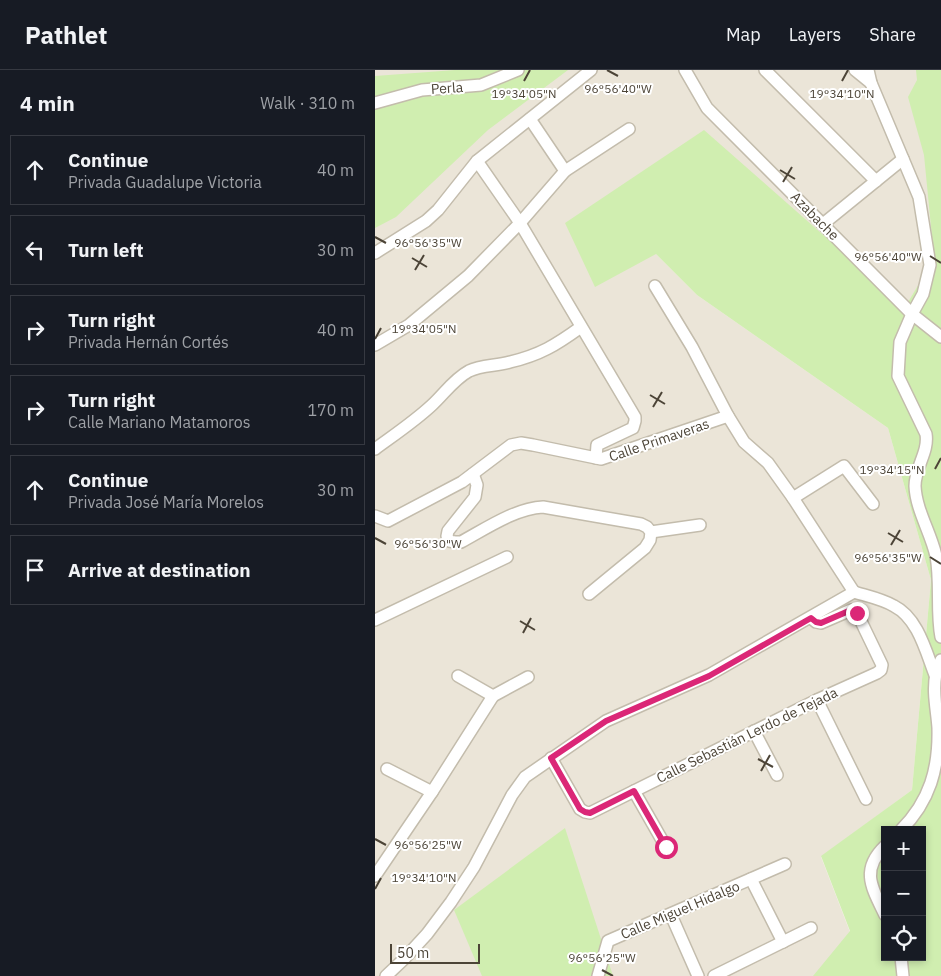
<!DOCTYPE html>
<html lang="en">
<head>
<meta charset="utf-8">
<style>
  :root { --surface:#171b24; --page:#242831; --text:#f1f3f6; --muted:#9ea1a6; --line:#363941 }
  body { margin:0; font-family:"IBM Plex Sans",sans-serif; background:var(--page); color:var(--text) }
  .controls { position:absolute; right:15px; bottom:15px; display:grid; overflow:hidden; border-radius:0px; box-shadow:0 2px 8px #0003 }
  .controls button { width:45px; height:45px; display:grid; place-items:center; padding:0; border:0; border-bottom:1px solid var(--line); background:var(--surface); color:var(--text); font:25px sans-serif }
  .scale { position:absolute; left:15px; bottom:12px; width:90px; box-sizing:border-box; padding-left:5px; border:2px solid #4c4437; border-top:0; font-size:14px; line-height:18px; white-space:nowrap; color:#4c4437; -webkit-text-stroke:4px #fff; paint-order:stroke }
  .stop { position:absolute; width:15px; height:15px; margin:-11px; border:4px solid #db2777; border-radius:50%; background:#fff }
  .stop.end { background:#db2777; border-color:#fff; box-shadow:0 1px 5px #0008 }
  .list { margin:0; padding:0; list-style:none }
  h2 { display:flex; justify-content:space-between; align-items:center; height:65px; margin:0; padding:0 20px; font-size:21px }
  h2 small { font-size:16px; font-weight:400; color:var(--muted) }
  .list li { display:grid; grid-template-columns:32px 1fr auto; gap:15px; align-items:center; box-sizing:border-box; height:70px; margin:0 10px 10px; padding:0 10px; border:1px solid var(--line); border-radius:0px }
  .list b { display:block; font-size:19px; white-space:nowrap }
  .list p { margin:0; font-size:16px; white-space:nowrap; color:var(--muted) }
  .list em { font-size:16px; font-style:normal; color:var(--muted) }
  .icon { flex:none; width:28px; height:28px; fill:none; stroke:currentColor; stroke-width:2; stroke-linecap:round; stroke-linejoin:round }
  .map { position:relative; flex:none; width:566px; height:906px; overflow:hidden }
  header { display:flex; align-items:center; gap:30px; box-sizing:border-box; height:70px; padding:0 25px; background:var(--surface); border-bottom:1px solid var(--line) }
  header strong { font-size:24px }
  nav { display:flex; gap:28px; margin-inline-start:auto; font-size:18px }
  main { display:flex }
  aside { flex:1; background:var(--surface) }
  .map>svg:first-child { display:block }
  .residential { fill:#ebe5d8 }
  .green { fill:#d0eeb0; fill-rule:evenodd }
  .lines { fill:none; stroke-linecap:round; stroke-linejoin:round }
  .minor-casing { stroke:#c3bcac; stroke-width:14 }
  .minor { stroke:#fff; stroke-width:11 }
  .route { stroke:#db2777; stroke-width:6 }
  .ticks { fill:none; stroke:#4c4437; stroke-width:2 }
  .labels { text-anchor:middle; stroke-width:4; stroke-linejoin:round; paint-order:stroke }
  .street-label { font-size:14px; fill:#4c4437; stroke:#fff }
  .ticks-label { font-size:12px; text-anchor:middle; fill:#4c4437; stroke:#fff; stroke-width:4; stroke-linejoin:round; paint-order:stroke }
</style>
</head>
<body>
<header>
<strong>Pathlet</strong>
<nav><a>Map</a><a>Layers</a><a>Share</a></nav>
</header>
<main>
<aside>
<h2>4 min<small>Walk · 310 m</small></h2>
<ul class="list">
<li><svg class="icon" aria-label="ahead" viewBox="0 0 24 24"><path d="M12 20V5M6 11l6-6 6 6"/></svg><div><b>Continue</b><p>Privada Guadalupe Victoria</p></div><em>40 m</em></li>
<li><svg class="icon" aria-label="left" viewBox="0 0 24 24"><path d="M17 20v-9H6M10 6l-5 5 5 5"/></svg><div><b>Turn left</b></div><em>30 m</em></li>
<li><svg class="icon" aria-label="right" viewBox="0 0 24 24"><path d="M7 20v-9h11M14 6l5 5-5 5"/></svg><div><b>Turn right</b><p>Privada Hernán Cortés</p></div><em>40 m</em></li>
<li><svg class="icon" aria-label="right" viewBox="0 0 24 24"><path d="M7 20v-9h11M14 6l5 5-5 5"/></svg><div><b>Turn right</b><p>Calle Mariano Matamoros</p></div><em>170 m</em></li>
<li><svg class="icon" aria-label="ahead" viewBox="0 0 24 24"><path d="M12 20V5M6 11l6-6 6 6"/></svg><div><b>Continue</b><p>Privada José María Morelos</p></div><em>30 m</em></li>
<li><svg class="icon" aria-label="arrive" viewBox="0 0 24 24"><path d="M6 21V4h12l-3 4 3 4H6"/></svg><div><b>Arrive at destination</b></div></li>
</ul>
</aside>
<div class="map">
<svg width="566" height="906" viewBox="0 0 566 906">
  <rect width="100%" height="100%" fill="#f6f3ea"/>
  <polygon class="residential" points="0,0 547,0 566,147 566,178 530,237 281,184 322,225 513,358 556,510 537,720 446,787 492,906 0,906"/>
  <g class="green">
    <polygon points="80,0 193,0 113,60 21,147 0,158 0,6"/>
    <path d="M 541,0 L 566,0 L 566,906 L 438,906 L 475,861 L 446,786 L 537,720 L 556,510 L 513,358 L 322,225 L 281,184 L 220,217 L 190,153 L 329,60 L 530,237 L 554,197 L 557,167 L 549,85 L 533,27 L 542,10 ZM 510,760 L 547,760 L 547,887 L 510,887 Z"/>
    <polygon points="190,758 238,906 107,906 79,840"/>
  </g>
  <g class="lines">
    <g class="minor-casing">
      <g id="minor">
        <polyline points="310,0 332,38 537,244 566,267"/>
        <polyline points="390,0 501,111"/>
        <polyline points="480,0 496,13"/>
        <path d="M 493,0 L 496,13 L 544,127 L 555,195 L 548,224 L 537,244 L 525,272 L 523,306 L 551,364 C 554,382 540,397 540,416 C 541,440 556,463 561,486 C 566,513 561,541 566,567"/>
        <polyline points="0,33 47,20 106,15 143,0"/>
        <polyline points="155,49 190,101"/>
        <polyline points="102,91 145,153 260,347 260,351 258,358 222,375 221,388"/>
        <polyline points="448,154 528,89"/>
        <polyline points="0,183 51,151 63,140 102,91 216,0"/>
        <polyline points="280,216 317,277 353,346 369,372 393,393 418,428 479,522"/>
        <polyline points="0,275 34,255 93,206 145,153 190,101 254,59"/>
        <path d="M 0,379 C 19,365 40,351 57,335 C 69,324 79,309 94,301 C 106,295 121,296 135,292 C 165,285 181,275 206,257"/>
        <path d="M 98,404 L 102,415 L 100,427 L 73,461 L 72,466 L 74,471 L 80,472 L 86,472 C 110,459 141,438 168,437 L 266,454 L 272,457 L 276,462 L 275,470 L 270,478 L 214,524"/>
        <polyline points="418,428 469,396 498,434"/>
        <polyline points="0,446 13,451 87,412 136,375 146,373 158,375 226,389 353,346"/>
        <polyline points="276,462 325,455"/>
        <path d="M 479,522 C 492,526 507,529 519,536 C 543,548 551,582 560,605"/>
        <polyline points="0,550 132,487"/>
        <polyline points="83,606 118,626"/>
        <polyline points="442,630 491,729"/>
        <polyline points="379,661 402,705"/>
        <polyline points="176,688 205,739 210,742 215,743 442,630 502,603 506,600 507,595 482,543 476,540 446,553 441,552 436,548"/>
        <polyline points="12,699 57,722"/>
        <polyline points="259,721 291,777"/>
        <path d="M 526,760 C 555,731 564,698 563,658 C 562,641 557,621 561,604 C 562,599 564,594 566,590"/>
        <path d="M 510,776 C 485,800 497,818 510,845"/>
        <polyline points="0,806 57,722 118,626 153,607"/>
        <polyline points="376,809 408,872"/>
        <polyline points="296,845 323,906"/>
        <polyline points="526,887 528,906"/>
        <polyline points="11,906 29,889 52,864 76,832 99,797 137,725 150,707 231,651 334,605 479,522"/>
        <polyline points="223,906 233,871 410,794"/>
        <polyline points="339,906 436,858"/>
      </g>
    </g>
    <use href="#minor" class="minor"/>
  </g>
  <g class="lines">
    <polyline class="route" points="291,777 259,721 215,743 210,742 205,739 176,688 231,651 334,606 436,548 441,552 446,553 476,540 482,543"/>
  </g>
  <path class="ticks" d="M 232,0 L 243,6M 149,11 L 155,0M 467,11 L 473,0M 405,100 L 420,109M 408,112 L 417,97M 0,167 L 11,173M 555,186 L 566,193M 37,188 L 52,197M 40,200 L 49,185M 0,269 L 6,258M 275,325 L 290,334M 278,337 L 287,322M 560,399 L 566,388M 513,463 L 528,472M 0,468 L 11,474M 516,475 L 525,460M 555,487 L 566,494M 145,551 L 160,560M 148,563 L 156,548M 383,689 L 398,697M 386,701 L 395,685M 0,769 L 11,775M 0,819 L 6,808M 227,900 L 238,906"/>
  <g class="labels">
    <g class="street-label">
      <text transform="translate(72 18) rotate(-4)" y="5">Perla</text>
      <text transform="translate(440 146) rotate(45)" y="5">Azabache</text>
      <text transform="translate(284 370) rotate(-19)" y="5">Calle Primaveras</text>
      <text transform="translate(372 665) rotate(-26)" y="5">Calle Sebastián Lerdo de Tejada</text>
      <text transform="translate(305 840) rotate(-23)" y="5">Calle Miguel Hidalgo</text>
    </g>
  </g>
  <g class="ticks-label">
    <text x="243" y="23">96°56'40"W</text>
    <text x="149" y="28">19°34'05"N</text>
    <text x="467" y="28">19°34'10"N</text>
    <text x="53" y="177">96°56'35"W</text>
    <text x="513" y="191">96°56'40"W</text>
    <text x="49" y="263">19°34'05"N</text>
    <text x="517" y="404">19°34'15"N</text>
    <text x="53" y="478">96°56'30"W</text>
    <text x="513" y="492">96°56'35"W</text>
    <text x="53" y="779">96°56'25"W</text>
    <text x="49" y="812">19°34'10"N</text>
    <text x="227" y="892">96°56'25"W</text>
  </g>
</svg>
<div class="controls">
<button>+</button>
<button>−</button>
<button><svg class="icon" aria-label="locate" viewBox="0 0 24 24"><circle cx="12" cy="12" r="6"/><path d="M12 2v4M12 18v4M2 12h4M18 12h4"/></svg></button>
</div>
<div class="scale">50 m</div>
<div class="stop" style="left:291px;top:777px"></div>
<div class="stop end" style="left:482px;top:543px"></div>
</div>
</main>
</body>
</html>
